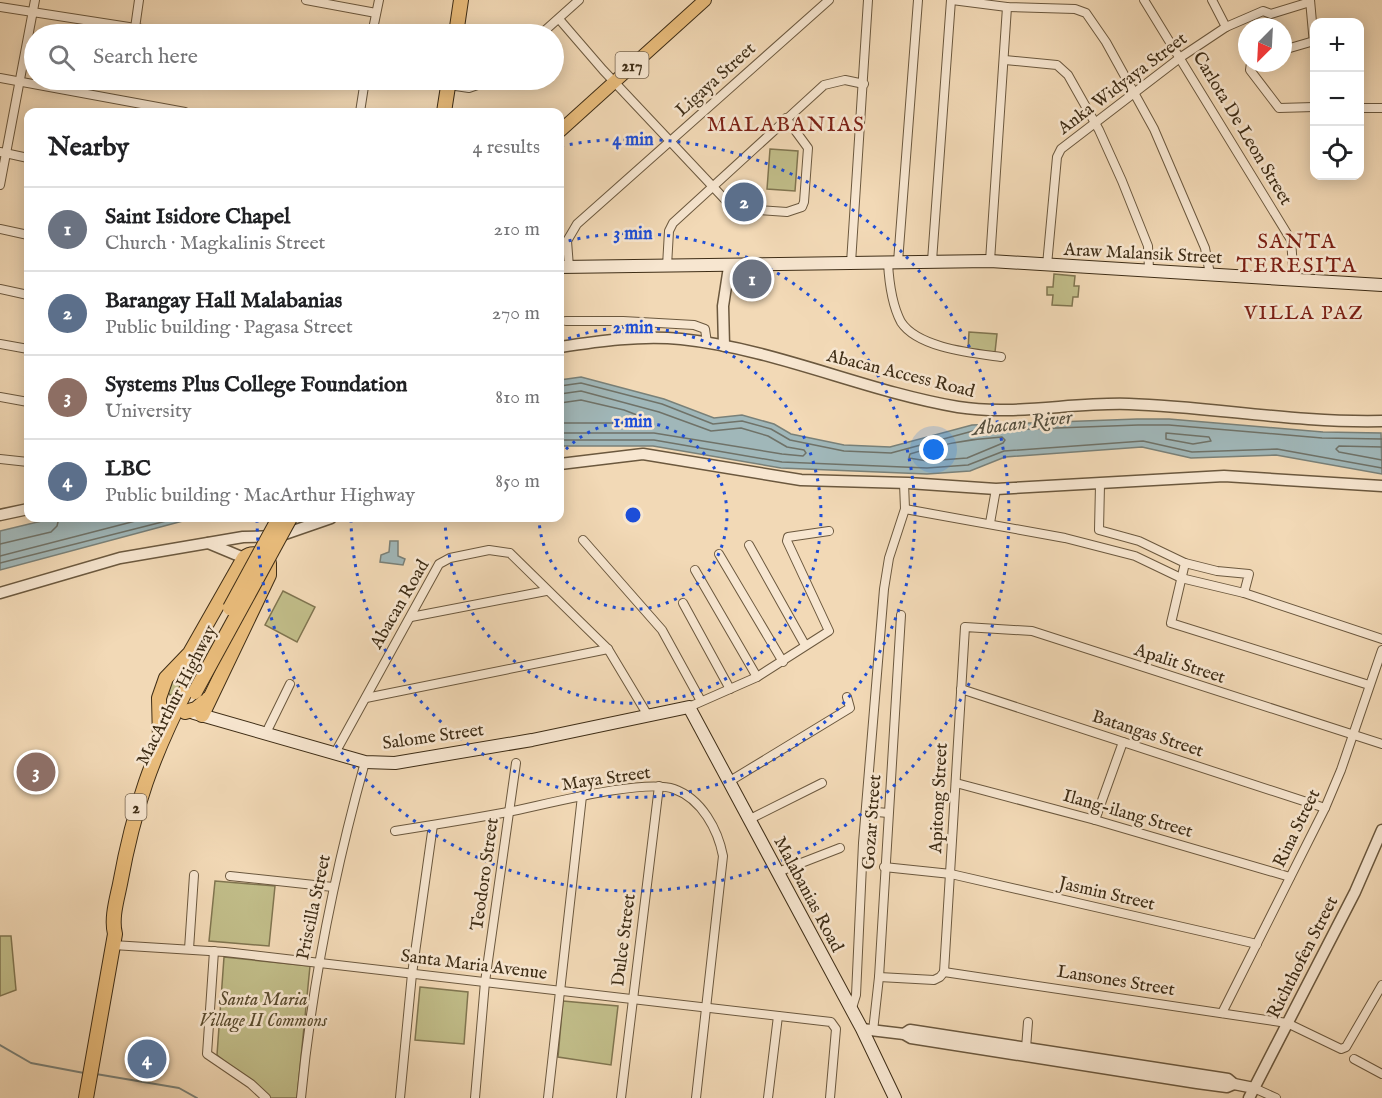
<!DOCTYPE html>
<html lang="en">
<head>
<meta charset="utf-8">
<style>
  :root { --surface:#fff; --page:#f2f2f2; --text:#202124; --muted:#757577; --line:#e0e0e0; --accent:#8f2418 }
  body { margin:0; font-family:"IM FELL English",serif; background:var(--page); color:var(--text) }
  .controls { position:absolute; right:18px; top:18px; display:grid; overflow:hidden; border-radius:12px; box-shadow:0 3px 15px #0003 }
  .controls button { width:54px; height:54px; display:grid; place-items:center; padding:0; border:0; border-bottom:2px solid var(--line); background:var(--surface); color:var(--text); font:30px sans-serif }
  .compass { position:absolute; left:1238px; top:18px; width:54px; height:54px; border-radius:50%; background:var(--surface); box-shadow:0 3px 15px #0003; rotate:204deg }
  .you { position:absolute; left:934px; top:450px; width:21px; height:21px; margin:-15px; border:4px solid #fff; border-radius:50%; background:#1a73e8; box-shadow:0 0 0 9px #1a73e833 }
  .badge { display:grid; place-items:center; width:39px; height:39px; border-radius:50%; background:var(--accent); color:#fff; font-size:20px; font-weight:700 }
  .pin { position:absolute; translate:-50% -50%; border:3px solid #fff; box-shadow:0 2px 6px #0006 }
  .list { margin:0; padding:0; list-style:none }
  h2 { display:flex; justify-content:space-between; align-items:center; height:78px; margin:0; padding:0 24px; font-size:26px }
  h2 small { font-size:20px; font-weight:400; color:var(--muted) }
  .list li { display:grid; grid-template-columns:39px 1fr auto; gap:18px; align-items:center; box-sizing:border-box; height:84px; padding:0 24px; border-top:2px solid var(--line) }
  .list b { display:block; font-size:22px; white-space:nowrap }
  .list p { margin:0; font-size:20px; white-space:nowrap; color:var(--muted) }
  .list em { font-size:20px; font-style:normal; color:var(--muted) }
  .icon { flex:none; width:33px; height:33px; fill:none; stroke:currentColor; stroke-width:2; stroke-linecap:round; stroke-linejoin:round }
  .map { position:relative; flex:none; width:1382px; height:1098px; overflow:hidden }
  .search { position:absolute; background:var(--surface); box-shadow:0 3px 15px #0003; left:24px; top:24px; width:540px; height:66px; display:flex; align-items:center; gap:15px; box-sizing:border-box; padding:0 21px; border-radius:33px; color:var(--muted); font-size:22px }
  .panel { position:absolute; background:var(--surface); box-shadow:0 3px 15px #0003; left:24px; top:108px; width:540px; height:414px; border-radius:12px }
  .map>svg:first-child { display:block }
  .green { fill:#c1bd89; stroke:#807550; stroke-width:1.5 }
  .water { fill:#a0b7b9; stroke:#798078; stroke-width:1.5 }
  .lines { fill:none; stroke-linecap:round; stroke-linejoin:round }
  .shore { stroke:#6f7268; stroke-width:1.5 }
  .stream { stroke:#798078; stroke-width:2 }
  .minor-casing { stroke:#6b583e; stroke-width:10 }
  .tertiary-casing { stroke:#6b583e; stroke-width:13 }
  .secondary-casing { stroke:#3e2d16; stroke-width:14 }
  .primary-casing { stroke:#3e2d16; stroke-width:14 }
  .trunk-casing { stroke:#3e2d16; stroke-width:16 }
  .minor { stroke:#f7e6d0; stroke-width:8 }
  .tertiary { stroke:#f7e6d0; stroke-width:10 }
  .secondary { stroke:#f7e6d0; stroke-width:12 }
  .primary { stroke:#e9bc7b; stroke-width:12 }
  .trunk { stroke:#e9bc7b; stroke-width:14 }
  .trunk-bridge-casing { stroke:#3e2d16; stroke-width:16; stroke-linecap:butt }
  .trunk-bridge { stroke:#e9bc7b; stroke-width:14 }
  .ring { fill:none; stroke:#1d4ed8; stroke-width:3; stroke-dasharray:3 6 }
  .labels { text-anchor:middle; stroke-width:5; stroke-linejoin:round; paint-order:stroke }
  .shield { fill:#f7e6d0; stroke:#76644e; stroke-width:1.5 }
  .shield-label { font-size:16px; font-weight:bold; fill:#3e2d16 }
  .street-label { font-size:18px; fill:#3e2d16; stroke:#f7e6d0 }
  .park-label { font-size:18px; font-style:italic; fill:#584a2d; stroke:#f7e6d0 }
  .neighbourhood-label { font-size:20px; letter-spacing:1.5px; fill:#7a1f14; stroke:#f7e6d0 }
  .water-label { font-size:20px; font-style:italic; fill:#56503f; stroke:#f7e6d0 }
  .quarter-label { font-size:21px; letter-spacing:1.5px; fill:#7a1f14; stroke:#f7e6d0 }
  .centre { fill:#1d4ed8; stroke:#f7e6d0; stroke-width:3 }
  .ring-label { font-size:18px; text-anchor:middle; font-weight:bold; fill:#1d4ed8; stroke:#f7e6d0; stroke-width:5; stroke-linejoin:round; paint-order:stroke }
</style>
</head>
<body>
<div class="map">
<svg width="1382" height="1098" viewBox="0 0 1382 1098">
  <rect width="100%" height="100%" fill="#f2d9b6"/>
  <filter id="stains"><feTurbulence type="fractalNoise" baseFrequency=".00333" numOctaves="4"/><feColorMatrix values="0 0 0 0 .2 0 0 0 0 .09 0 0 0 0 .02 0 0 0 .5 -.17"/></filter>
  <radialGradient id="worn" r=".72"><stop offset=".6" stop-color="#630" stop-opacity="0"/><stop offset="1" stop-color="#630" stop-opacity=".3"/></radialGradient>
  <g class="green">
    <polygon points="770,149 798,151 795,191 767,189"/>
    <polygon points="1054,274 1075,276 1074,286 1079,286 1078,297 1073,297 1072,306 1052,305 1053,295 1047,295 1047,287 1053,287"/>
    <polygon points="969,332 997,334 995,352 968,350"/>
    <polygon points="283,591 315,607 297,642 265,625"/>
    <polygon points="199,648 176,695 170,695 167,691 169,685"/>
    <polygon points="215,881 275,886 269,946 209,941"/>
    <polygon points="0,936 11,936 16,990 0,996"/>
    <polygon points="224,957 310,966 297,1098 268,1098 217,1055"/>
    <polygon points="420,987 468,992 464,1044 415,1040"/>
    <polygon points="563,1001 618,1006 611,1065 558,1057"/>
  </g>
  <g class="water">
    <polygon points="581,377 664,399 714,418 742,415 774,424 791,434 844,445 890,447 972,425 1137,419 1169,419 1323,432 1381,433 1382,474 1276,455 1191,458 1142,447 1005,457 970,471 927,474 781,468 653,446 560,446 560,380"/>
    <polygon points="54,518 194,518 0,570 0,531"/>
    <polygon points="390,541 398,541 398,556 405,559 403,565 380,562 381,555 389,552"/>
  </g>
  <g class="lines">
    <g class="shore">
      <polyline points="560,386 581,383 662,404 713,424 742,421 771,429 790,440 844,451 891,453 973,431 1138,425 1169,425 1322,438 1382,439"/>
      <polyline points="560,394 581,391 659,412 711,431 741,428 768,436 787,447 804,450 806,453 803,456 782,454 654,433 560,433"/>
      <polyline points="560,403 581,400 624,410 650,420 647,423 560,423"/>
      <polygon points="1166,433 1209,437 1211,441 1193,444 1166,439"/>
      <path d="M 1002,437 L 1005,440 L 1003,443 L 967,458 L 927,461 L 909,458 L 910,454 C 940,444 971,439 1002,437 Z"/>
      <polyline points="560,440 654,440 782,462 927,468 968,465 1004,451 1143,441 1192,452 1277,449 1382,468"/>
      <polyline points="1382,447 1339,446 1336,449 1339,452 1382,460"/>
      <polyline points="0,544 51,532 57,526 59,518"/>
      <polyline points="0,556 147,518"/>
      <polyline points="0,563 178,518"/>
    </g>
    <g class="stream">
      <polyline points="0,1045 31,1063 84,1073"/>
      <polyline points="96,1074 179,1088 197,1098"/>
    </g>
    <g class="minor-casing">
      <g id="minor">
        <polyline points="306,0 376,13"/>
        <polyline points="952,0 1007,7 1075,9 1086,13 1106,42 1154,129 1205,248 1210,274"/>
        <polyline points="1144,0 1291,240 1294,280"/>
        <polyline points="1212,0 1226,27"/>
        <polyline points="1310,0 1314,44"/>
        <polyline points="0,7 174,34"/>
        <polyline points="559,19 603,70 733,208 787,212 802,207 804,202 808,148 786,118"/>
        <polyline points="135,28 139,0"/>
        <polyline points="372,34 379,0"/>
        <polyline points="541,34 579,0"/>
        <polyline points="1283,50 1314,41"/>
        <polyline points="1005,60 1057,65 1068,75 1099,130 1122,181 1148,246 1149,270"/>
        <polyline points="1251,63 1250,70 1279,108 1314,107"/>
        <polyline points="0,78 185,112"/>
        <polyline points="449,85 469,88 492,80"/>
        <polyline points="1360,108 1382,108"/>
        <polyline points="360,112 365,80"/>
        <polyline points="0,152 28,158"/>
        <polyline points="0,185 35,0"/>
        <polyline points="0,229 28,235"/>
        <polyline points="932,261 951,0"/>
        <polyline points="990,261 1007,7"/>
        <polyline points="898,262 918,0"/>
        <polyline points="851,263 868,0"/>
        <path d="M 888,263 C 889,281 892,305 901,322 C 918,348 972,353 1001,357"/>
        <polyline points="1047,265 1057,157 1061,149 1181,57 1226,27 1263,11 1271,14 1310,2"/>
        <polyline points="667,266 669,231 673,223 824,85 845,80 864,84"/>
        <polyline points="569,267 567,241 577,224 829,0"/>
        <polyline points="0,289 28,295"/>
        <polyline points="566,321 623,321 694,325 705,329 707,343"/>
        <polyline points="0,344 28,349"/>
        <polyline points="0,397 28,402"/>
        <polyline points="0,459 28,462"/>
        <polyline points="1100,485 1099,530 1139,541 1185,563 1171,623 1369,685"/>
        <polyline points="905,509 1065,538 1135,556 1181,578 1244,593 1382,639"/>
        <polyline points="990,523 996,489"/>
        <polyline points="583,540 662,630 701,701"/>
        <polyline points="749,545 805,645"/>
        <polyline points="719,554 783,662"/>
        <polyline points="1185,563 1217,571 1249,574 1244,593"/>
        <polyline points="695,570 757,677"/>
        <polyline points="683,603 730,689"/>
        <polyline points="411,617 546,591"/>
        <polyline points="961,689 1325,808"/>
        <polyline points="366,698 608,649"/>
        <polyline points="689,707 757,677 829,631 787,541 788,537 829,531"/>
        <polyline points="266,733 290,684"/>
        <polyline points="335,753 439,564 450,558 489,550 510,553 608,649 647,714"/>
        <polyline points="730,781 850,708 847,697"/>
        <polyline points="956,783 1095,820 1290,877"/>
        <polyline points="866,811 888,813"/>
        <polyline points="750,819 822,783"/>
        <polyline points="1095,820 1123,742"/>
        <path d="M 395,831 C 433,825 471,819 508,812 C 544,805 644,778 674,789 C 702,799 718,830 723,856 L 696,1098"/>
        <polyline points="884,867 951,874 1257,944"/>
        <polyline points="778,872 840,848"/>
        <polyline points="230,876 333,887"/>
        <polyline points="113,945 225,952 831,1022 836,1029 830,1098"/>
        <polyline points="189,949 194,875"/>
        <polyline points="214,951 207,1054 251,1084 266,1098"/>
        <polyline points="944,972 965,627 1032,631 1382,744"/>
        <polyline points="944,972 1287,1023 1341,1049 1346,1047 1382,985"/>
        <polyline points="879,977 934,980 940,977 944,972"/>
        <polyline points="851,1011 856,995 863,843 884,589 889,558 905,509 904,483"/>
        <polyline points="1222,1013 1325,808 1341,770 1382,650"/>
        <polyline points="873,1031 879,977 901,615"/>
        <polyline points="1026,1048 1028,1022"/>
        <polyline points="1354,1059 1382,1074"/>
        <polyline points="1254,1088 1276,1098"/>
        <path d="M 301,1098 C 312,982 334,874 365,762"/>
        <polyline points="400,1098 412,974 433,825"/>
        <polyline points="475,1098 485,982 516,763"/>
        <polyline points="548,1098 582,796"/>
        <polyline points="621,1098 659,786"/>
        <polyline points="768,1098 778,1016"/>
      </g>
    </g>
    <g class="tertiary-casing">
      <g id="tertiary">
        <polyline points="724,346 723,306 729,267"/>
        <path d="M 560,347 C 599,341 641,335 681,339 C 776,349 864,391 958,407 C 1015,416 1072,402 1129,404 C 1214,407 1297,423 1382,421"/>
        <polyline points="560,464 643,454 801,480 908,483 996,489 1224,476 1382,486"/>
        <polyline points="0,515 28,509"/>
        <polyline points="208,543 244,558"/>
        <polyline points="0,593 120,558 243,537 279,536 331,518"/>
        <polyline points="862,1029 904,1034 911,1038 1197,1083 1227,1087 1234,1084"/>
        <polyline points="904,1034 910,1030 1228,1079 1234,1084 1254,1088"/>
        <polyline points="1249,1098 1355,892 1382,830"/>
      </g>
    </g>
    <g class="secondary-casing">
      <g id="secondary">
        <polyline points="560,267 990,261 1382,285"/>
        <polyline points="194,713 365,762 395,763 532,740 689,707 862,1029 895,1098"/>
      </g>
    </g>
    <g class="primary-casing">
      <polyline id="primary" points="560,131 705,0"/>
    </g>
    <g class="trunk-casing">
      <g id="trunk">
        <polyline points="456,34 461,0"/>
        <polyline points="444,112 449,80"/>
        <polyline points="185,712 196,709 208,699"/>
        <path d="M 160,739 L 159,698 L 166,678 L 190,653 L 244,558 C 253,551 262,555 269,563 L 269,575 L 202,715"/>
        <path d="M 86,1098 L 115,934 C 111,918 117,899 120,884 C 134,807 152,757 187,688"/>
      </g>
    </g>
    <use href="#minor" class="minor"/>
    <use href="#tertiary" class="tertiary"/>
    <use href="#secondary" class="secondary"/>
    <use href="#primary" class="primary"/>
    <use href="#trunk" class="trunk"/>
    <g class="trunk-bridge-casing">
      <g id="trunk-bridge">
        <polyline points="230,608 279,518"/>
        <polyline points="195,692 290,518"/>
      </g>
    </g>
    <use href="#trunk-bridge" class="trunk-bridge"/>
  </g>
  <g class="ring">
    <path d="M560 456A94 94 0 1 1 539 518"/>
    <path d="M560 342A188 188 0 1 1 445 518"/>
    <path d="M560 243A282 282 0 1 1 351 520"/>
    <path d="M561 146A376 376 0 1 1 257 518"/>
  </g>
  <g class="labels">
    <g class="shield">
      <rect x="615.5" y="52" width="33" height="26" rx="4.5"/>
      <rect x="125.5" y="794" width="21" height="26" rx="4.5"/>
    </g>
    <g class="shield-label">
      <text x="632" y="71">217</text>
      <text x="136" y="813">2</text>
    </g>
    <g class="street-label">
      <text transform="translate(715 79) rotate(-42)" y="6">Ligaya Street</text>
      <text transform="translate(1122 83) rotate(-37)" y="6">Anka Widyaya Street</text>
      <text transform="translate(1243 128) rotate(59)" y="6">Carlota De Leon Street</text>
      <text transform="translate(1143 253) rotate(3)" y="6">Araw Malansik Street</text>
      <text transform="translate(901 373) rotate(14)" y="6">Abacan Access Road</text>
      <text transform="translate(399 604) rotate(-60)" y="6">Abacan Road</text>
      <text transform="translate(1180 663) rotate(18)" y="6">Apalit Street</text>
      <text transform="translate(176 695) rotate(-63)" y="6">MacArthur Highway</text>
      <text transform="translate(1148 733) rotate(18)" y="6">Batangas Street</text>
      <text transform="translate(433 736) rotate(-8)" y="6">Salome Street</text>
      <text transform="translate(606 778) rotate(-8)" y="6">Maya Street</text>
      <text transform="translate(938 798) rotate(-87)" y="6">Apitong Street</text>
      <text transform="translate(1128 813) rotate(16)" y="6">Ilang-ilang Street</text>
      <text transform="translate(871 822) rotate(-86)" y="6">Gozar Street</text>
      <text transform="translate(1296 828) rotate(-64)" y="6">Rina Street</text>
      <text transform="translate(484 874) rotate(-82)" y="6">Teodoro Street</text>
      <text transform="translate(1107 893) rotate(13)" y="6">Jasmin Street</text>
      <text transform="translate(809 894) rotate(62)" y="6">Malabanias Road</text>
      <text transform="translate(313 907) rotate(-78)" y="6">Priscilla Street</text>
      <text transform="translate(623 940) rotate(-83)" y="6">Dulce Street</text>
      <text transform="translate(1302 957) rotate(-63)" y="6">Richthofen Street</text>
      <text transform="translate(474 964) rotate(7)" y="6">Santa Maria Avenue</text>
      <text transform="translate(1116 980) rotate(9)" y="6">Lansones Street</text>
    </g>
    <g class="park-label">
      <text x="263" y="1005">Santa Maria<tspan x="263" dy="21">Village II Commons</tspan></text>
    </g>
    <g class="neighbourhood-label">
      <text x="1304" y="319">VILLA PAZ</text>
    </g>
    <g class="water-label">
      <text transform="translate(1022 422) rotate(-7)" y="7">Abacan River</text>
    </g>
    <g class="quarter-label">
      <text x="786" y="131">MALABANIAS</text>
      <text x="1297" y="248">SANTA<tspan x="1297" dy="24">TERESITA</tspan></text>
    </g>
  </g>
  <circle cx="633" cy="515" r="9" class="centre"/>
  <g class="ring-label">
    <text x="633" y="145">4 min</text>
    <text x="633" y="239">3 min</text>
    <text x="633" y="333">2 min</text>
    <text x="633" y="427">1 min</text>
  </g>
  <rect width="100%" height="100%" filter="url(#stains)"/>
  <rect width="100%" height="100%" fill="url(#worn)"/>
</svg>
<div class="controls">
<button>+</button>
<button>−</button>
<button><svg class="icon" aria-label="locate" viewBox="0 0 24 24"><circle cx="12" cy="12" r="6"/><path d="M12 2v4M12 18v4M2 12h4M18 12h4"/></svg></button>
</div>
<svg class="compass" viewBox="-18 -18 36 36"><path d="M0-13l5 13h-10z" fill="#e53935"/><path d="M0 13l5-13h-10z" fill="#757577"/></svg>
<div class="you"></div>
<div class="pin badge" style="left:752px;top:279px;background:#6b7280">1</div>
<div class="pin badge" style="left:744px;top:202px;background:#5c6f8a">2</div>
<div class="pin badge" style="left:36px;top:772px;background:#8d6e63">3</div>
<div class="pin badge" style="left:147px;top:1059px;background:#5c6f8a">4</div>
<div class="search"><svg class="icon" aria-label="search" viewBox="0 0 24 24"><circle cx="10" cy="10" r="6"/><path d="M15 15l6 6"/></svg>Search here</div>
<section class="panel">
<h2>Nearby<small>4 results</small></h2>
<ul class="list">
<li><span class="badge" style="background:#6b7280">1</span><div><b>Saint Isidore Chapel</b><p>Church · Magkalinis Street</p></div><em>210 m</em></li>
<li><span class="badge" style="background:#5c6f8a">2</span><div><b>Barangay Hall Malabanias</b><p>Public building · Pagasa Street</p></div><em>270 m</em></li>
<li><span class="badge" style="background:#8d6e63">3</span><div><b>Systems Plus College Foundation</b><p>University</p></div><em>810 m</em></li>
<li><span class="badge" style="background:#5c6f8a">4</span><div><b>LBC</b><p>Public building · MacArthur Highway</p></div><em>850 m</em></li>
</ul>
</section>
</div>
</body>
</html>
